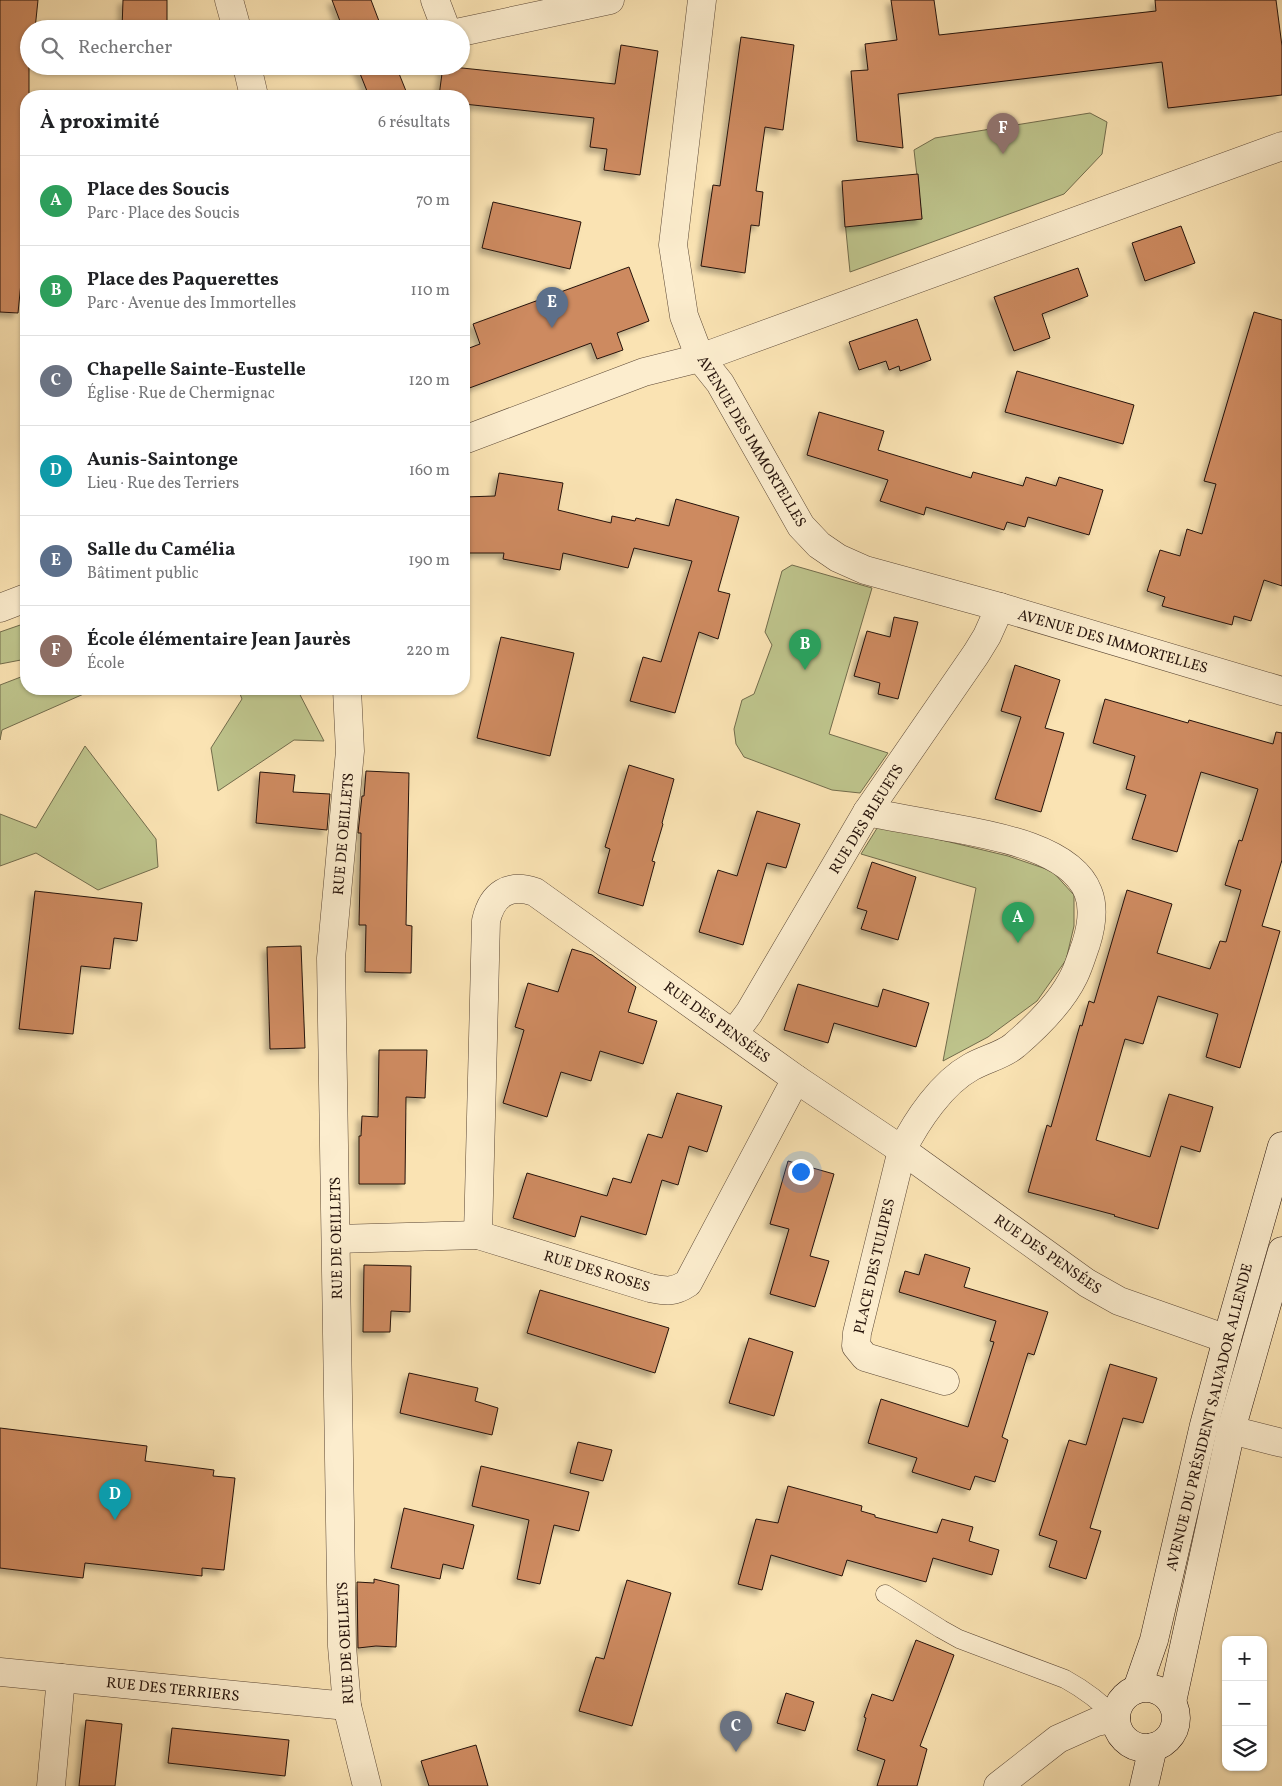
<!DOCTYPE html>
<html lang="fr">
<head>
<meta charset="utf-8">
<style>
  :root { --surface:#fff; --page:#f6f6f6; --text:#202124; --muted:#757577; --line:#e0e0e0; --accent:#d93025 }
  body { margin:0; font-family:Vollkorn,serif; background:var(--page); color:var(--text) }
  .controls { position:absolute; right:15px; bottom:15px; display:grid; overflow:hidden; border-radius:10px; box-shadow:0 1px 4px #0004 }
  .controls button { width:45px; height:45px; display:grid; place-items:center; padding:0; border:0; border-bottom:1px solid var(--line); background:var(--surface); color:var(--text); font:25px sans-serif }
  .you { position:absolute; left:800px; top:1171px; width:18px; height:18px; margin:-12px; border:4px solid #fff; border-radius:50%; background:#1a73e8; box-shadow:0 0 0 8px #1a73e833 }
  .badge { display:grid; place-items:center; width:32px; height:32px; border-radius:50%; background:var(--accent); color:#fff; font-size:16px; font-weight:700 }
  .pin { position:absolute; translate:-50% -41px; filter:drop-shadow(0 1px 2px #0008) }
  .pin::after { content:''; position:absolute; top:26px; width:18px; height:15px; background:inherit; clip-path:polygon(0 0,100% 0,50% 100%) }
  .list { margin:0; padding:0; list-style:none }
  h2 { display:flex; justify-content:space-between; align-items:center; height:65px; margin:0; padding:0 20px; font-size:21px }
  h2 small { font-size:16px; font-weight:400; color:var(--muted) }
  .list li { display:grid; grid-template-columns:32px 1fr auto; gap:15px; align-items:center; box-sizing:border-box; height:90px; padding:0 20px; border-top:1px solid var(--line) }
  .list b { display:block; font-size:19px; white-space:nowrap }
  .list p { margin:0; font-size:16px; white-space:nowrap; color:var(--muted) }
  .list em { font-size:16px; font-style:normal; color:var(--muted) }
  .icon { flex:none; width:28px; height:28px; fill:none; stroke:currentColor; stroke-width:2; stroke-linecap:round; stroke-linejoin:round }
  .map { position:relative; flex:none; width:1282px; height:1786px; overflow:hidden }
  .search { position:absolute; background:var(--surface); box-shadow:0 1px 4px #0004; left:20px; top:20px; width:450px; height:55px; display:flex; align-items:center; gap:12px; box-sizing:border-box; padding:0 18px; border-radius:28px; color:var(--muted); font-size:19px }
  .panel { position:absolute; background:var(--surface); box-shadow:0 1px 4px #0004; left:20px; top:90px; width:450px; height:605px; border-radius:20px }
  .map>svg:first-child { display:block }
  .green { fill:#bec48c; stroke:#726c4c }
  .building { fill:#cd8a60; stroke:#26130b; filter:url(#shadow) }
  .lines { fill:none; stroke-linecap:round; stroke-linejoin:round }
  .service-casing { stroke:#5b4735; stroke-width:19 }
  .minor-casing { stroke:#5b4735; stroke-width:29 }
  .tertiary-casing { stroke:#5b4735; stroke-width:29 }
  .secondary-casing { stroke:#26130b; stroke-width:29 }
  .service { stroke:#fcedce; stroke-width:18 }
  .minor { stroke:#fcedce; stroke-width:28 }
  .tertiary { stroke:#fcedce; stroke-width:28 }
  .secondary { stroke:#fcedce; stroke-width:28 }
  .labels { text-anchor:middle; stroke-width:4; stroke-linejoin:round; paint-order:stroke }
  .street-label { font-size:15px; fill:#26130b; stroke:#fcedce }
</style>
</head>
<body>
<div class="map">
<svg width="1282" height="1786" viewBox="0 0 1282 1786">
  <defs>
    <filter id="shadow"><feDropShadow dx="-4.5" dy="4.5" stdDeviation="2.5" flood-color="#0004"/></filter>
  </defs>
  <rect width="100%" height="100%" fill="#fae3b3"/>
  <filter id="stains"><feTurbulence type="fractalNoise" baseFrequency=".004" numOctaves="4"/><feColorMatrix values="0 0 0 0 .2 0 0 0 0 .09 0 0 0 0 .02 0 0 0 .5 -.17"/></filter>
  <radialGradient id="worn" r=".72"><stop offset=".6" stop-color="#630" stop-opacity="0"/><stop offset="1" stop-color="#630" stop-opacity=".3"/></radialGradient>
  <g class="green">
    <polygon points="1090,113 1107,122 1102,154 1064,194 850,272 845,221 884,223 922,219 914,150 935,138"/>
    <polygon points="792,565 872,588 829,734 888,753 860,793 832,790 744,757 736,744 734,729 742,700 754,694 772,645 765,632 782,571"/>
    <polygon points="26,623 26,659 0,664 0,632"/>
    <polygon points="26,675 26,689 95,689 2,730 0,740 0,685"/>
    <polygon points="238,689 297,689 324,741 294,740 218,791 211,748 242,699"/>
    <polygon points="85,746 156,839 158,867 98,890 36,853 0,866 0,814 36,828"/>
    <polygon points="879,825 1008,856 1052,871 1074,895 1074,926 1066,960 1037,1001 988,1037 943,1061 976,888 861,854"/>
  </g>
  <g class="building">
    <polygon points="0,0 38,0 35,29 29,29 29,96 26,96 26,242 25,242 18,313 0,312"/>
    <polygon points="123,0 167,0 167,29 122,29"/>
    <polygon points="332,0 371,0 382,29 343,29"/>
    <polygon points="891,0 934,0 939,35 1156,11 1155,0 1276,0 1282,46 1282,95 1168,108 1162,62 898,94 903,148 857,141 851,71 868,70 865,44 897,40"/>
    <polygon points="741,37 794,45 783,130 765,127 756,191 763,192 759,226 751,225 745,273 701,266 713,185 720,186"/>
    <polygon points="621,45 658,51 640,175 604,170 607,149 590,147 594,118 464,104 464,96 439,96 443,66 615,84"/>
    <polygon points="357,66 396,66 408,96 369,96"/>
    <polygon points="918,174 922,219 845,227 842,181"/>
    <polygon points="493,202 581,222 570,269 482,248"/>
    <polygon points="1181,226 1195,263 1145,281 1132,243"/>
    <polygon points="629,267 649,321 617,333 623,350 597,359 591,343 464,390 464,350 480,344 473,324"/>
    <polygon points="1078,268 1088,296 1042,314 1050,338 1014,351 994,297"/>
    <polygon points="1254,312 1282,320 1282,586 1264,580 1251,621 1234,616 1232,625 1162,606 1165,597 1147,591 1160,550 1180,556 1187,529 1202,534 1216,484 1204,481"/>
    <polygon points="917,319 931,360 900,371 899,366 889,370 886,361 859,370 849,342"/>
    <polygon points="1017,371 1134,405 1123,444 1005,412"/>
    <polygon points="819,412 884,431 878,450 971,478 973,472 1023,486 1026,477 1056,486 1059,477 1103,490 1089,535 1028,517 1025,527 1007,522 1004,530 926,507 924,515 880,501 888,480 807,455"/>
    <polygon points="499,473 563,483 558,510 611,523 612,516 635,521 636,518 669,526 676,499 739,517 718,591 730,594 718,639 699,632 675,713 630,701 643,657 661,662 692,561 634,548 628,568 563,553 560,570 503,559 504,553 464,553 464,497 495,496"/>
    <polygon points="894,617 918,622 898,699 878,694 880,683 854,676 867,631 890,637"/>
    <polygon points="501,637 574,653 550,756 477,738"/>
    <polygon points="1015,665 1060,680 1045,728 1064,733 1041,812 995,799 1021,717 1001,711"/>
    <polygon points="1105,699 1188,723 1189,720 1273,744 1276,732 1282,733 1282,860 1262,926 1280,931 1240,1068 1206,1057 1218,1014 1158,996 1143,1044 1125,1039 1096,1140 1150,1157 1169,1094 1213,1107 1200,1152 1181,1146 1158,1229 1114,1216 1115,1215 1028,1192 1047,1125 1051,1127 1080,1025 1082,1026 1089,1001 1094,1003 1127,890 1172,904 1157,953 1210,969 1220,941 1226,942 1241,890 1225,885 1239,840 1242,841 1258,789 1201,772 1177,852 1132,839 1146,795 1126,789 1135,756 1093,743"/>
    <polygon points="629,765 674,779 662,823 663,824 652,861 655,862 643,906 598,893 610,849 605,847"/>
    <polygon points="366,771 409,773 406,925 412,926 411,973 365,972 366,925 359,925 361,833 358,833 362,796 364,796"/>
    <polygon points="260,772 295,775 293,792 330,794 327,830 256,823"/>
    <polygon points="757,811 800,824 786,868 767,863 743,945 699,932 718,870 737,876"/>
    <polygon points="872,862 916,877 898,940 861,929 867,911 857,908"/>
    <polygon points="35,891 142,903 137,941 114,938 110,969 81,966 73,1034 19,1029"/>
    <polygon points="301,946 305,1048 270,1049 267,947"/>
    <polygon points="572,949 592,955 636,987 628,1012 657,1021 643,1064 600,1051 591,1081 561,1072 547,1117 503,1103 524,1030 515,1027 528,983 558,992"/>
    <polygon points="798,984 878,1007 883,989 929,1003 916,1047 834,1023 828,1043 784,1030"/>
    <polygon points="379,1050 427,1050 425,1098 406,1097 405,1184 359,1184 359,1136 361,1136 362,1116 378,1117"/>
    <polygon points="677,1093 722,1106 707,1152 689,1146 678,1185 662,1180 646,1235 581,1216 575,1237 513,1218 527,1173 607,1196 613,1178 631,1183 648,1134 662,1138"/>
    <polygon points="788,1161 834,1174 810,1256 829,1261 815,1307 770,1294 789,1229 770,1224"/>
    <polygon points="925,1254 970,1268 964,1287 1048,1312 1034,1355 1028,1353 1002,1437 1008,1440 995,1482 975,1476 970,1490 912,1472 917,1458 868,1443 881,1399 968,1427 994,1342 990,1341 996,1321 899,1292 905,1271 919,1275"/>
    <polygon points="364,1265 411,1266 410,1312 391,1311 390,1332 363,1332"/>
    <polygon points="540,1290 669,1328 655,1373 527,1333"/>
    <polygon points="749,1338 793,1352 774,1416 729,1403"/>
    <polygon points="1110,1364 1157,1378 1143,1423 1123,1418 1090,1528 1101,1531 1086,1579 1049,1567 1057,1541 1039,1535 1069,1440 1086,1445"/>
    <polygon points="409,1373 478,1388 475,1401 498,1408 492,1435 400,1413"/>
    <polygon points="0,1428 147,1446 145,1461 214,1470 213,1476 235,1478 224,1570 202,1568 202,1576 85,1563 83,1578 0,1568"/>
    <polygon points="578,1442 612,1450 603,1481 570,1473"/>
    <polygon points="481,1466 589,1492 579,1531 554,1525 540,1584 517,1579 529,1520 472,1506"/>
    <polygon points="788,1486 862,1506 861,1511 875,1515 875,1517 937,1533 942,1519 973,1527 969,1541 999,1550 992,1575 933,1558 926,1582 847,1560 842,1576 771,1555 762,1590 738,1584 756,1519 778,1523"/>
    <polygon points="404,1508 474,1525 463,1569 443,1564 440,1579 391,1568"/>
    <polygon points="374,1579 399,1585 396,1647 376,1646 358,1648 357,1582 374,1583"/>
    <polygon points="627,1580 671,1593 632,1726 579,1711 596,1657 604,1659"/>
    <polygon points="916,1640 954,1655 920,1746 927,1749 917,1786 877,1786 885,1760 857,1750 866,1718 864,1717 872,1694 893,1701"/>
    <polygon points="786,1693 814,1702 805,1731 777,1723"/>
    <polygon points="86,1720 122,1724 115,1786 79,1786"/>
    <polygon points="172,1728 289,1740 285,1776 168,1763"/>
    <polygon points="476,1745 488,1786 429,1786 421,1761"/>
  </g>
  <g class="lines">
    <g class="service-casing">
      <path id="service" d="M 885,1594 L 941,1629 L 959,1639 L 1065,1679 C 1085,1690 1101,1702 1116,1718"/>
    </g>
    <g class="minor-casing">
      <g id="minor">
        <polyline points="229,0 237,29"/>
        <polyline points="435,0 446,29"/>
        <polyline points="702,0 673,245 684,316 700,358 720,383 801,526 819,545 838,558 865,570 1000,607 1282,691"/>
        <polyline points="461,32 610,0"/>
        <polyline points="247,66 254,96"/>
        <polyline points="347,689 350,751 331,958 342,1646 347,1706 367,1786"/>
        <path d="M 867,812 C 892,817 917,821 942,826 C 985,834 1070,846 1088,892 C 1095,909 1091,928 1086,944 C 1082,955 1079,966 1074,976 C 1062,1001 1036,1027 1015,1045 C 1004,1055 985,1059 971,1067 C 942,1083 917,1120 902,1150 L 857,1333 L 856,1346 L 865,1357 L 945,1381"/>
        <polyline points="734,1033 749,1013 867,812 976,654 987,636 1000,607"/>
        <path d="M 478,1235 L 486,921 C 492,894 509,883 535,892 L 796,1079 L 902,1150 L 1087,1283 L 1119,1301 L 1227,1339"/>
        <path d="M 336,1239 L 478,1235 L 650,1288 C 666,1291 673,1293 688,1283 L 796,1079"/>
        <polyline points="1231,1430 1282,1443"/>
        <polyline points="0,1672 347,1706"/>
        <polyline points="51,1786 61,1678"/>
      </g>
    </g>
    <g class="tertiary-casing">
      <g id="tertiary">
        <polyline points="464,440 644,372 700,358 1282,146"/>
        <polyline points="0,608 26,598"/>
        <polyline points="998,1786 1058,1739 1096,1722 1116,1718"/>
      </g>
    </g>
    <g class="secondary-casing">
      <g id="secondary">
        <circle cx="1146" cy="1718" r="30"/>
        <polyline points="1137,1689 1154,1640 1204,1425 1227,1339 1282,1146"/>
        <polyline points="1172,1702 1231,1430 1282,1251"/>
        <polyline points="1144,1786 1153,1747"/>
      </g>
    </g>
    <use href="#service" class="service"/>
    <use href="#minor" class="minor"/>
    <use href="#tertiary" class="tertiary"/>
    <use href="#secondary" class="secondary"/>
  </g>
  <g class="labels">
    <g class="street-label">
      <text transform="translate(752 441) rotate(59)" y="5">AVENUE DES IMMORTELLES</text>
      <text transform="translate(1113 641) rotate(16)" y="5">AVENUE DES IMMORTELLES</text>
      <text transform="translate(866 819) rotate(-58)" y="5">RUE DES BLEUETS</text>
      <text transform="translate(343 834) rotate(-85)" y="5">RUE DE OEILLETS</text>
      <text transform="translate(717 1022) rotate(36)" y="5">RUE DES PENSÉES</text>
      <text transform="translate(336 1238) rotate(-91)" y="5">RUE DE OEILLETS</text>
      <text transform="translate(1048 1254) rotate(35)" y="5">RUE DES PENSÉES</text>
      <text transform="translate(874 1266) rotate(-77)" y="5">PLACE DES TULIPES</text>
      <text transform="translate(597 1271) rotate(17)" y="5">RUE DES ROSES</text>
      <text transform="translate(1209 1417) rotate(-76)" y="5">AVENUE DU PRÉSIDENT SALVADOR ALLENDE</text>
      <text transform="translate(345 1643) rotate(-93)" y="5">RUE DE OEILLETS</text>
      <text transform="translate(173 1689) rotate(6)" y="5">RUE DES TERRIERS</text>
    </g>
  </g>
  <rect width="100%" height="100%" filter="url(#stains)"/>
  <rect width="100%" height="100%" fill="url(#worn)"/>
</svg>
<div class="controls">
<button>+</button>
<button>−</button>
<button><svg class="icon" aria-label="layers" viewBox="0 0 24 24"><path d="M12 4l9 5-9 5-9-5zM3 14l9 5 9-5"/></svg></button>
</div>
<div class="you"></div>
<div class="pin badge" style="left:1018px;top:943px;background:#2e9e5b">A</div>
<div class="pin badge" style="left:805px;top:670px;background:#2e9e5b">B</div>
<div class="pin badge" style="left:736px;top:1752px;background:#6b7280">C</div>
<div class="pin badge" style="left:115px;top:1520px;background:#0f9aa8">D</div>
<div class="pin badge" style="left:552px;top:328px;background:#5c6f8a">E</div>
<div class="pin badge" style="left:1003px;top:154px;background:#8d6e63">F</div>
<div class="search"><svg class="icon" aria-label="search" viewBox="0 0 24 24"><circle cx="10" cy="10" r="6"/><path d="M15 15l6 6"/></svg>Rechercher</div>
<section class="panel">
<h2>À proximité<small>6 résultats</small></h2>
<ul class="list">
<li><span class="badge" style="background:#2e9e5b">A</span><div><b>Place des Soucis</b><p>Parc · Place des Soucis</p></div><em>70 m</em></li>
<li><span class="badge" style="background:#2e9e5b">B</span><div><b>Place des Paquerettes</b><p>Parc · Avenue des Immortelles</p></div><em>110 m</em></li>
<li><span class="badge" style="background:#6b7280">C</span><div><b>Chapelle Sainte-Eustelle</b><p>Église · Rue de Chermignac</p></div><em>120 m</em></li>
<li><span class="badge" style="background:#0f9aa8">D</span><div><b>Aunis-Saintonge</b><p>Lieu · Rue des Terriers</p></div><em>160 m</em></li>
<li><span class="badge" style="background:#5c6f8a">E</span><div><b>Salle du Camélia</b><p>Bâtiment public</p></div><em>190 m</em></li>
<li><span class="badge" style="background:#8d6e63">F</span><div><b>École élémentaire Jean Jaurès</b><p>École</p></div><em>220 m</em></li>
</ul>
</section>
</div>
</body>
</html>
